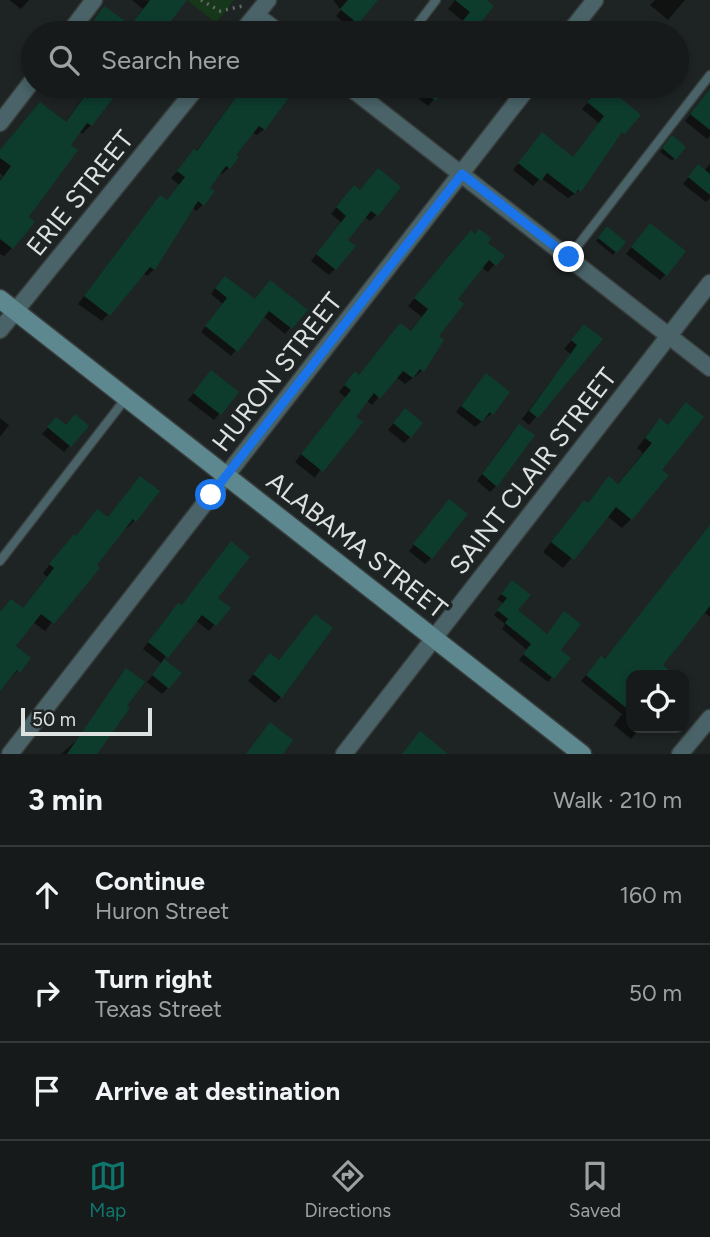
<!DOCTYPE html>
<html lang="en">
<head>
<meta charset="utf-8">
<style>
  :root { --surface:#161a1a; --page:#1f2323; --text:#f1f3f6; --muted:#9ea1a2; --line:#353839; --accent:#0f766e }
  body { margin:0; font-family:Figtree,sans-serif; background:var(--page); color:var(--text) }
  .controls { position:absolute; right:21px; bottom:21px; display:grid; overflow:hidden; border-radius:14px; box-shadow:0 4px 10px #0003 }
  .controls button { width:63px; height:63px; display:grid; place-items:center; padding:0; border:0; border-bottom:2px solid var(--line); background:var(--surface); color:var(--text); font:35px sans-serif }
  .scale { position:absolute; left:21px; bottom:18px; width:131px; box-sizing:border-box; padding-left:7px; border:4px solid #dde1e0; border-top:0; font-size:19px; line-height:24px; white-space:nowrap; color:#dde1e0; -webkit-text-stroke:5px #1e2323; paint-order:stroke }
  .stop { position:absolute; width:21px; height:21px; margin:-16px; border:5px solid #1a73e8; border-radius:50%; background:#fff }
  .stop.end { background:#1a73e8; border-color:#fff; box-shadow:0 2px 7px #0008 }
  .list { margin:0; padding:0; list-style:none }
  h2 { display:flex; justify-content:space-between; align-items:center; height:91px; margin:0; padding:0 28px; font-size:30px }
  h2 small { font-size:23px; font-weight:400; color:var(--muted) }
  .list li { display:grid; grid-template-columns:46px 1fr auto; gap:21px; align-items:center; box-sizing:border-box; height:98px; padding:0 28px; border-top:2px solid var(--line) }
  .list b { display:block; font-size:26px; white-space:nowrap }
  .list p { margin:0; font-size:23px; white-space:nowrap; color:var(--muted) }
  .list em { font-size:23px; font-style:normal; color:var(--muted) }
  .icon { flex:none; width:38px; height:38px; fill:none; stroke:currentColor; stroke-width:2; stroke-linecap:round; stroke-linejoin:round }
  .map { position:relative; flex:none; width:710px; height:754px; overflow:hidden }
  .search { position:absolute; background:var(--surface); box-shadow:0 4px 10px #0003; left:21px; right:21px; top:21px; height:77px; display:flex; align-items:center; gap:18px; box-sizing:border-box; padding:0 24px; border-radius:38px; color:var(--muted); font-size:26px }
  .sheet { height:385px; background:var(--surface) }
  nav { display:flex; justify-content:space-around; align-items:center; box-sizing:border-box; height:98px; border-top:2px solid var(--line); background:var(--surface); font-size:19px; color:var(--muted) }
  nav a { display:grid; justify-items:center; gap:4px }
  nav .on { color:var(--accent) }
  .map>svg:first-child { display:block }
  .green { fill:#16371a }
  .shadow { fill:#0007 }
  .building { fill:#0d3c2d }
  .lines { fill:none; stroke-linecap:round; stroke-linejoin:round }
  .service-casing { stroke:#393e3d; stroke-width:11 }
  .minor-casing { stroke:#393e3d; stroke-width:19 }
  .secondary-casing { stroke:#393e3d; stroke-width:21 }
  .path { stroke:#636767; stroke-width:3.5; stroke-dasharray:2 5; stroke-linecap:butt }
  .service { stroke:#496368; stroke-width:8 }
  .minor { stroke:#496368; stroke-width:16 }
  .secondary { stroke:#5d888f; stroke-width:18 }
  .route { stroke:#1a73e8; stroke-width:9 }
  .labels { text-anchor:middle; stroke-width:7; stroke-linejoin:round; paint-order:stroke }
  .street-label { font-size:26px; fill:#dde1e0; stroke:#1e2323 }
</style>
</head>
<body>
<div class="map">
<svg width="710" height="754" viewBox="0 0 710 754">
  <rect width="100%" height="100%" fill="#1e2323"/>
  <polygon class="green" points="187,0 234,0 216,23"/>
  <g class="shadow">
    <polygon points="9,0 29,0 21,9"/>
    <polygon points="132,0 184,1 160,33 83,33 105,8 130,27 143,9"/>
    <polygon points="333,0 376,0 350,28 336,16 341,10"/>
    <polygon points="455,0 484,0 492,6 470,33 453,33 463,21 448,9"/>
    <polygon points="655,0 685,0 668,20 650,5"/>
    <polygon points="632,23 645,33 622,33"/>
    <polygon points="91,86 120,86 91,125 82,134 79,131 12,248 4,256 0,254 0,180 3,176 0,173 0,151 65,123"/>
    <polygon points="244,86 279,86 286,91 264,129 257,135 252,132 233,155 229,168 222,174 219,172 207,188 203,205 196,211 192,208 154,269 147,276 143,273 102,321 78,304 154,204 166,202 179,185 171,178 196,152"/>
    <polygon points="420,86 446,86 428,106 413,94"/>
    <polygon points="575,86 603,86 638,116 616,137 579,191 568,198 541,178 533,186 513,170 536,141 572,159 599,123 582,109 590,100"/>
    <polygon points="710,102 710,136 707,139 685,121 699,104"/>
    <polygon points="672,138 684,147 672,161 660,152"/>
    <polygon points="710,164 710,198 706,202 683,184 692,173 704,171"/>
    <polygon points="399,187 376,215 370,221 365,217 346,241 335,269 329,275 311,261 342,223 331,214 348,193"/>
    <polygon points="607,229 623,242 613,255 596,241"/>
    <polygon points="644,231 666,274 660,280 626,254"/>
    <polygon points="464,240 485,243 502,256 488,272 481,267 456,300 423,370 405,384 396,377 372,405 366,400 315,478 295,462 346,398 339,392 348,381 359,376 410,332 422,317 408,306"/>
    <polygon points="219,283 254,301 305,310 285,334 263,316 231,356 201,332 223,304 211,294"/>
    <polygon points="584,326 600,340 529,425 522,419 571,354 564,349"/>
    <polygon points="205,379 237,393 214,420 188,400"/>
    <polygon points="480,382 492,413 475,427 456,412"/>
    <polygon points="686,405 660,470 631,519 622,528 607,516 563,568 543,552 575,512 587,504 600,488 617,485 643,453 637,448 651,430 660,421 667,426"/>
    <polygon points="399,416 410,437 404,443 388,430"/>
    <polygon points="0,418 9,425 0,437"/>
    <polygon points="50,425 87,426 64,452 42,434"/>
    <polygon points="513,432 496,486 490,492 477,481"/>
    <polygon points="133,486 135,520 127,528 125,526 45,631 33,622 14,646 29,659 0,689 0,613 22,610 47,577 43,573 66,544 107,519"/>
    <polygon points="443,507 431,558 425,564 409,551"/>
    <polygon points="710,539 710,617 703,611 660,665 672,675 631,675 631,728 640,728 631,739 614,725 622,714 581,681 595,664 604,660"/>
    <polygon points="508,587 516,610 568,658 548,682 519,660 527,650 502,629 505,624 494,615 504,604 497,599"/>
    <polygon points="215,598 228,608 209,631 195,620 163,660 168,688 162,694 147,682 162,664 143,649 172,611"/>
    <polygon points="264,661 278,662 281,697 275,703 248,681"/>
    <polygon points="143,682 103,743 93,747 87,754 61,754"/>
  </g>
  <g class="building">
    <polygon points="150,0 187,0 162,33 103,33 91,24 104,6 131,25"/>
    <polygon points="348,0 378,0 358,24 340,9"/>
    <polygon points="455,0 487,0 494,6 472,33 460,24 470,12"/>
    <polygon points="92,86 104,86 116,94 92,126 87,123 71,145 78,150 29,217 35,222 13,249 0,239 0,181 11,166 0,158 0,150 40,102 66,122"/>
    <polygon points="244,86 293,86 285,96 288,99 265,130 259,126 236,155 239,157 230,169 226,166 210,188 215,191 204,206 198,201 155,270 150,267 110,316 84,296 160,195 167,200 185,177 177,171 194,149 197,151"/>
    <polygon points="415,86 448,86 436,101"/>
    <polygon points="587,86 606,86 641,115 625,134 622,132 581,192 578,190 575,194 547,173 541,181 518,163 542,132 573,157 604,116 587,102 595,93"/>
    <polygon points="710,89 710,130 690,114"/>
    <polygon points="672,135 686,147 676,160 662,148"/>
    <polygon points="698,164 710,174 710,195 688,177"/>
    <polygon points="378,168 401,187 378,216 371,211 348,240 356,246 336,270 316,254 346,216 336,207 354,185 360,190"/>
    <polygon points="650,223 686,251 667,276 631,247"/>
    <polygon points="607,226 626,242 617,253 598,238"/>
    <polygon points="479,229 491,238 488,243 505,256 496,266 489,260 458,299 464,304 439,336 444,340 424,372 420,369 413,378 403,371 380,399 374,393 356,417 363,422 323,472 301,454 351,390 344,385 355,371 359,375 400,323 411,331 428,309 414,298 471,230 475,234"/>
    <polygon points="225,276 255,299 270,280 308,310 292,329 269,311 238,352 205,326 227,298 215,288"/>
    <polygon points="584,324 603,339 538,418 529,411 577,345 571,340"/>
    <polygon points="211,370 239,392 221,415 193,393"/>
    <polygon points="486,373 510,392 493,415 490,412 482,422 461,406"/>
    <polygon points="686,402 704,417 662,470 669,475 632,520 616,507 574,560 551,542 584,500 588,503 609,476 618,484 652,443 645,438 660,418 668,425"/>
    <polygon points="405,408 423,423 411,438 393,423"/>
    <polygon points="75,414 89,426 71,447 47,427 56,417 66,425"/>
    <polygon points="519,424 535,435 497,487 482,474"/>
    <polygon points="140,476 160,491 136,522 133,519 97,565 100,568 54,624 41,614 16,646 31,658 20,673 17,670 0,691 0,612 11,599 23,608 54,568 49,564 74,534 76,536 97,509 108,517"/>
    <polygon points="449,499 468,514 432,559 413,544"/>
    <polygon points="710,525 710,606 663,665 676,675 631,675 631,712 586,675 601,656 605,659"/>
    <polygon points="231,541 250,557 218,598 231,608 216,626 202,615 168,658 148,642 178,603 182,605"/>
    <polygon points="512,580 531,595 518,610 547,634 564,611 581,624 561,650 571,658 554,679 523,654 531,644 505,623 508,619 497,610 507,598 501,594"/>
    <polygon points="315,614 333,628 282,698 253,674 270,653 279,660"/>
    <polygon points="164,659 182,673 169,689 152,675"/>
    <polygon points="126,668 145,682 127,706 130,708 97,754 67,754"/>
    <polygon points="270,722 293,740 283,754 246,754"/>
    <polygon points="420,731 448,754 402,754"/>
  </g>
  <g class="lines">
    <g class="service-casing">
      <g id="service">
        <polyline points="411,33 436,0"/>
        <polyline points="569,257 710,75"/>
        <polyline points="0,561 126,398"/>
      </g>
    </g>
    <g class="minor-casing">
      <g id="minor">
        <polyline points="256,15 280,33"/>
        <polyline points="69,33 94,0"/>
        <polyline points="241,33 268,0"/>
        <polyline points="569,33 595,0"/>
        <polyline points="348,86 710,368"/>
        <polyline points="0,123 33,80"/>
        <polyline points="0,330 198,86"/>
        <polyline points="10,754 529,86"/>
        <polyline points="344,754 710,283"/>
        <polyline points="680,754 710,718"/>
      </g>
    </g>
    <g class="secondary-casing">
      <polyline id="secondary" points="0,299 582,754"/>
    </g>
    <polyline class="path" points="201,0 220,11 243,6"/>
    <use href="#service" class="service"/>
    <use href="#minor" class="minor"/>
    <use href="#secondary" class="secondary"/>
  </g>
  <g class="lines">
    <polyline class="route" points="211,495 462,174 569,257"/>
  </g>
  <g class="labels">
    <g class="street-label">
      <text transform="translate(80 193) rotate(-51)" y="9">ERIE STREET</text>
      <text transform="translate(277 372) rotate(-52)" y="9">HURON STREET</text>
      <text transform="translate(533 471) rotate(-52)" y="9">SAINT CLAIR STREET</text>
      <text transform="translate(357 545) rotate(38)" y="9">ALABAMA STREET</text>
    </g>
  </g>
</svg>
<div class="controls">
<button><svg class="icon" aria-label="locate" viewBox="0 0 24 24"><circle cx="12" cy="12" r="6"/><path d="M12 2v4M12 18v4M2 12h4M18 12h4"/></svg></button>
</div>
<div class="scale">50 m</div>
<div class="stop" style="left:211px;top:495px"></div>
<div class="stop end" style="left:569px;top:257px"></div>
<div class="search"><svg class="icon" aria-label="search" viewBox="0 0 24 24"><circle cx="10" cy="10" r="6"/><path d="M15 15l6 6"/></svg>Search here</div>
</div>
<section class="sheet">
<h2>3 min<small>Walk · 210 m</small></h2>
<ul class="list">
<li><svg class="icon" aria-label="ahead" viewBox="0 0 24 24"><path d="M12 20V5M6 11l6-6 6 6"/></svg><div><b>Continue</b><p>Huron Street</p></div><em>160 m</em></li>
<li><svg class="icon" aria-label="right" viewBox="0 0 24 24"><path d="M7 20v-9h11M14 6l5 5-5 5"/></svg><div><b>Turn right</b><p>Texas Street</p></div><em>50 m</em></li>
<li><svg class="icon" aria-label="arrive" viewBox="0 0 24 24"><path d="M6 21V4h12l-3 4 3 4H6"/></svg><div><b>Arrive at destination</b></div></li>
</ul>
</section>
<nav>
<a class="on"><svg class="icon" aria-label="map" viewBox="0 0 24 24"><path d="M3 6l6-2 6 2 6-2v14l-6 2-6-2-6 2zM9 4v14M15 6v14"/></svg>Map</a>
<a><svg class="icon" aria-label="directions" viewBox="0 0 24 24"><path d="M12 3l9 9-9 9-9-9zM9 14v-3h6M13 9l2 2-2 2"/></svg>Directions</a>
<a><svg class="icon" aria-label="saved" viewBox="0 0 24 24"><path d="M7 4h10v16l-5-4-5 4z"/></svg>Saved</a>
</nav>
</body>
</html>
